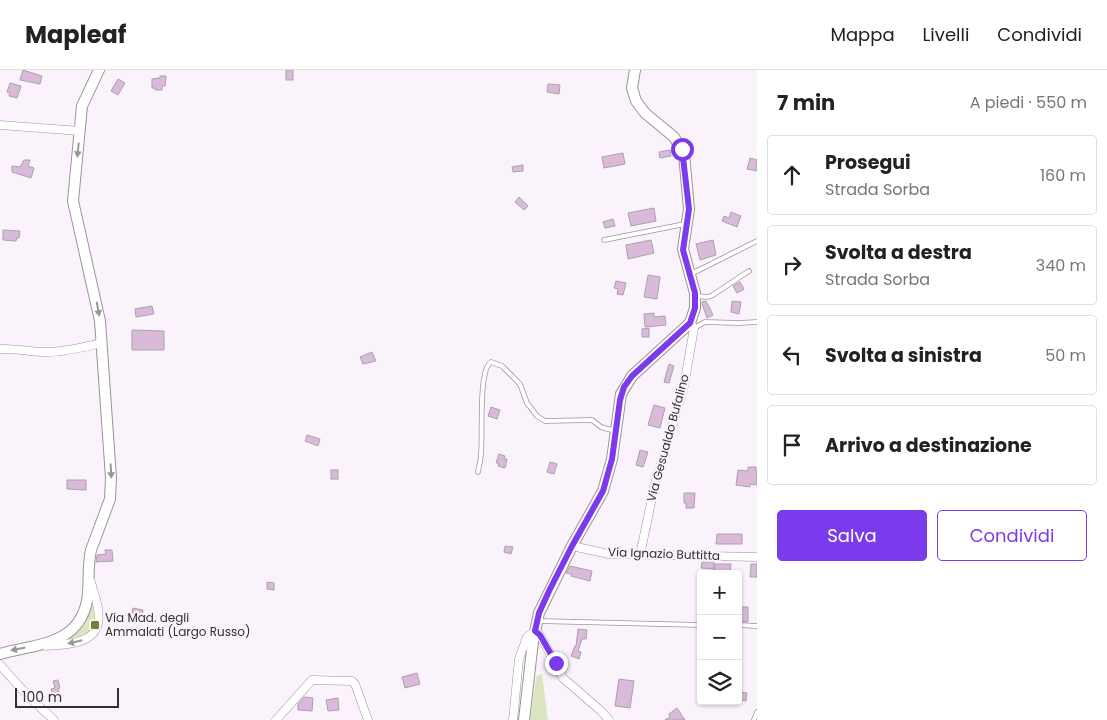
<!DOCTYPE html>
<html lang="it">
<head>
<meta charset="utf-8">
<style>
  :root { --surface:#fff; --page:#f6f6f6; --text:#222; --muted:#767676; --line:#e0e0e0; --accent:#7c3aed }
  body { margin:0; font-family:Poppins,sans-serif; background:var(--page); color:var(--text) }
  .controls { position:absolute; right:15px; bottom:15px; display:grid; overflow:hidden; border-radius:5px; box-shadow:0 1px 4px #0004 }
  .controls button { width:45px; height:45px; display:grid; place-items:center; padding:0; border:0; border-bottom:1px solid var(--line); background:var(--surface); color:var(--text); font:25px sans-serif }
  .scale { position:absolute; left:15px; bottom:12px; width:104px; box-sizing:border-box; padding-left:5px; border:2px solid #333033; border-top:0; font-size:14px; line-height:18px; white-space:nowrap; color:#333033; -webkit-text-stroke:4px #fbf3fb; paint-order:stroke }
  .stop { position:absolute; width:15px; height:15px; margin:-11px; border:4px solid #7c3aed; border-radius:50%; background:#fff }
  .stop.end { background:#7c3aed; border-color:#fff; box-shadow:0 1px 5px #0008 }
  .list { margin:0; padding:0; list-style:none }
  h2 { display:flex; justify-content:space-between; align-items:center; height:65px; margin:0; padding:0 20px; font-size:21px }
  h2 small { font-size:16px; font-weight:400; color:var(--muted) }
  .list li { display:grid; grid-template-columns:32px 1fr auto; gap:15px; align-items:center; box-sizing:border-box; height:80px; margin:0 10px 10px; padding:0 10px; border:1px solid var(--line); border-radius:5px }
  .list b { display:block; font-size:19px; white-space:nowrap }
  .list p { margin:0; font-size:16px; white-space:nowrap; color:var(--muted) }
  .list em { font-size:16px; font-style:normal; color:var(--muted) }
  .actions { display:flex; gap:10px; padding:15px 20px }
  .actions a { flex:1; padding:11px 0; border:1px solid var(--accent); border-radius:5px; text-align:center; font-size:18px; color:var(--accent) }
  .actions .main { background:var(--accent); color:#fff }
  .icon { flex:none; width:28px; height:28px; fill:none; stroke:currentColor; stroke-width:2; stroke-linecap:round; stroke-linejoin:round }
  .map { position:relative; flex:none; width:757px; height:650px; overflow:hidden }
  header { display:flex; align-items:center; gap:30px; box-sizing:border-box; height:70px; padding:0 25px; background:var(--surface); border-bottom:1px solid var(--line) }
  header strong { font-size:24px }
  nav { display:flex; gap:28px; margin-inline-start:auto; font-size:18px }
  main { display:flex }
  aside { flex:1; background:var(--surface) }
  .map>svg:first-child { display:block }
  .green { fill:#dbe6c1 }
  .building { fill:#dabada; stroke:#aaa2aa }
  .lines { fill:none; stroke-linecap:round; stroke-linejoin:round }
  .lane-casing { stroke:#9b949b; stroke-width:5.5 }
  .street-casing { stroke:#9b949b; stroke-width:9 }
  .secondary-casing { stroke:#9b949b; stroke-width:12 }
  .lane { stroke:#fff; stroke-width:4 }
  .street { stroke:#fff; stroke-width:8 }
  .secondary { stroke:#fff; stroke-width:10 }
  .oneway { fill:#999899 }
  .route { stroke:#7c3aed; stroke-width:6 }
  .poi-dot { fill:#708231; stroke:#fbf3fb; stroke-width:2 }
  .labels { text-anchor:middle; stroke-width:4.5; stroke-linejoin:round; paint-order:stroke }
  .street-label { font-size:12px; fill:#333033; stroke:#fbf3fb }
  .poi-label { font-size:12px; fill:#333033; stroke:#fbf3fb; text-anchor:start }
</style>
</head>
<body>
<header>
<strong>Mapleaf</strong>
<nav><a>Mappa</a><a>Livelli</a><a>Condividi</a></nav>
</header>
<main>
<div class="map">
<svg width="757" height="650" viewBox="0 0 757 650">
  <rect width="100%" height="100%" fill="#fbf3fb"/>
  <g class="green">
    <path d="M 90,536 L 93,536 C 96,561 90,566 66,571 L 66,569 Z"/>
    <polygon points="542,604 548,650 530,650 536,607 538,605"/>
  </g>
  <g class="building">
    <polygon points="23,0 42,6 40,14 20,10"/>
    <rect x="286" y="0" width="7" height="10"/>
    <polygon points="160,6 166,6 165,16 162,16 162,20 155,20 155,18 152,18 152,9 160,8"/>
    <polygon points="118,9 125,13 118,25 111,21"/>
    <polygon points="10,13 21,16 17,28 9,26 10,23 7,22"/>
    <polygon points="548,14 560,15 559,24 547,22"/>
    <polygon points="670,80 671,86 660,88 659,82"/>
    <polygon points="623,83 625,94 604,98 602,87"/>
    <polygon points="750,88 757,90 757,101 747,99"/>
    <polygon points="24,90 30,90 28,96 34,98 31,108 12,102 12,96 20,97"/>
    <polygon points="523,95 523,101 513,102 512,97"/>
    <polygon points="519,127 528,136 524,140 515,132"/>
    <polygon points="654,138 656,151 631,156 628,143"/>
    <polygon points="731,142 741,146 737,157 722,151 724,146 729,148"/>
    <polygon points="613,149 615,156 605,158 603,152"/>
    <polygon points="3,160 20,161 19,168 17,168 16,171 3,170"/>
    <polygon points="651,170 654,183 628,189 626,175"/>
    <polygon points="713,170 716,185 700,190 696,174"/>
    <polygon points="648,205 660,207 657,229 644,227"/>
    <polygon points="616,211 626,213 623,225 617,224 618,219 614,218"/>
    <polygon points="740,212 744,219 737,223 733,216"/>
    <polygon points="706,231 713,245 707,248 702,234 702,232"/>
    <polygon points="732,231 741,232 739,244 731,242"/>
    <polygon points="152,236 154,244 136,247 135,239"/>
    <polygon points="654,243 654,247 665,246 666,255 645,257 644,244"/>
    <polygon points="649,258 649,267 642,267 642,259"/>
    <polygon points="132,260 164,261 164,280 132,280"/>
    <polygon points="372,282 376,291 363,294 360,287"/>
    <polygon points="669,294 674,296 669,313 664,312"/>
    <polygon points="654,335 665,338 660,358 648,355"/>
    <polygon points="491,337 500,340 497,349 488,346"/>
    <polygon points="307,365 320,369 318,376 305,371"/>
    <polygon points="640,380 648,382 643,397 636,395"/>
    <polygon points="499,384 505,386 504,389 507,389 505,398 498,396 499,393 496,393"/>
    <polygon points="550,392 557,394 554,404 547,402"/>
    <polygon points="748,397 756,397 757,415 750,414 750,417 736,415 738,400 748,401"/>
    <rect x="331" y="400" width="7" height="9"/>
    <polygon points="67,410 86,410 86,420 67,419"/>
    <polygon points="684,423 695,423 694,438 686,438 686,433 684,433"/>
    <polygon points="717,464 742,464 742,474 716,474"/>
    <polygon points="505,476 513,477 511,484 504,482"/>
    <polygon points="105,480 112,480 113,491 96,492 97,485 106,484"/>
    <polygon points="702,492 714,492 714,499 701,498"/>
    <polygon points="715,494 731,494 730,504 714,504"/>
    <polygon points="751,494 757,494 757,507 750,507"/>
    <polygon points="570,496 592,501 590,511 571,506 572,504 566,503"/>
    <polygon points="267,512 274,513 274,520 267,519"/>
    <polygon points="738,537 748,537 748,552 738,551"/>
    <polygon points="133,538 143,540 142,547 137,547 137,550 131,549"/>
    <polygon points="578,559 587,560 586,569 582,569 578,581 581,582 579,589 571,586 575,576 576,576"/>
    <polygon points="417,603 420,614 405,618 402,607"/>
    <polygon points="619,609 634,611 630,638 615,636"/>
    <polygon points="58,610 60,618 58,619 61,632 55,633 51,619 55,618 53,611"/>
    <polygon points="739,622 747,623 746,631 738,630"/>
    <polygon points="304,627 313,628 312,641 298,640 298,634"/>
    <polygon points="338,628 339,640 328,641 326,630"/>
    <polygon points="677,638 685,650 665,650 670,647 669,644"/>
  </g>
  <g class="lines">
    <g class="lane-casing">
      <g id="lane">
        <polyline points="604,170 685,154"/>
        <polyline points="691,204 757,171"/>
        <polyline points="696,226 708,227 713,225 749,201"/>
        <polyline points="694,258 705,252 739,253 757,252"/>
        <path d="M 478,402 C 479,396 481,389 481,383 C 483,365 478,300 491,292 L 502,296 L 520,314 L 527,333 L 537,346 L 545,351 L 592,350 L 601,357 L 615,361"/>
        <polyline points="538,551 701,555"/>
        <polyline points="738,555 757,556"/>
        <polyline points="754,650 757,642"/>
      </g>
    </g>
    <g class="street-casing">
      <g id="street">
        <polyline points="0,55 80,61"/>
        <path d="M 0,279 C 16,278 31,282 47,282 C 66,282 84,277 102,273"/>
        <polyline points="572,476 609,484 757,487"/>
        <polyline points="640,485 655,414 684,316 694,258 690,253"/>
        <path d="M 46,576 C 71,574 104,574 98,539 C 97,530 93,521 91,512"/>
        <polyline points="0,595 28,626 54,650"/>
        <polyline points="276,650 312,610 352,611 355,614 368,650"/>
        <polyline points="513,650 519,589 527,567 535,561 540,565 563,608 601,641 609,650"/>
      </g>
    </g>
    <g class="secondary-casing">
      <g id="secondary">
        <path d="M 0,584 C 35,574 78,576 87,531 C 90,514 87,497 91,480 L 110,429 L 111,408 L 100,251 L 73,131 L 82,36 L 99,0"/>
        <polyline points="524,650 533,571 539,543 572,476 603,421 612,389 621,324 632,306 690,253 695,238 695,223 683,179 689,139 684,84 674,67 645,43 636,31 632,18 635,0"/>
      </g>
    </g>
    <use href="#lane" class="lane"/>
    <use href="#street" class="street"/>
    <use href="#secondary" class="secondary"/>
  </g>
  <defs><path id="oneway-solid" d="M-6-.8H1V-3.2L6.5 0L1 3.2V.8H-6Z" transform="scale(1.25)"/></defs>
  <g class="oneway">
    <use href="#oneway-solid" transform="translate(78 80) rotate(96)"/>
    <use href="#oneway-solid" transform="translate(98 239) rotate(80)"/>
    <use href="#oneway-solid" transform="translate(111 401) rotate(87)"/>
    <use href="#oneway-solid" transform="translate(75 572) rotate(167)"/>
    <use href="#oneway-solid" transform="translate(18 579) rotate(169)"/>
  </g>
  <g class="lines">
    <polyline class="route" points="556,593 540,565 535,561 539,543 550,519 572,476 603,421 612,389 620,330 624,317 632,306 690,253 695,238 695,223 683,180 689,139 682,79"/>
  </g>
  <rect class="poi-dot" x="90" y="550" width="10" height="10" rx="2.5"/>
  <g class="labels">
    <g class="street-label">
      <text transform="translate(668 368) rotate(-75)" y="4">Via Gesualdo Bufalino</text>
      <text transform="translate(664 484) rotate(2)" y="4">Via Ignazio Buttitta</text>
    </g>
    <g class="poi-label">
      <text x="105" y="552">Via Mad. degli<tspan x="105" dy="14">Ammalati (Largo Russo)</tspan></text>
    </g>
  </g>
</svg>
<div class="controls">
<button>+</button>
<button>−</button>
<button><svg class="icon" aria-label="layers" viewBox="0 0 24 24"><path d="M12 4l9 5-9 5-9-5zM3 14l9 5 9-5"/></svg></button>
</div>
<div class="scale">100 m</div>
<div class="stop" style="left:682px;top:79px"></div>
<div class="stop end" style="left:556px;top:593px"></div>
</div>
<aside>
<h2>7 min<small>A piedi · 550 m</small></h2>
<ul class="list">
<li><svg class="icon" aria-label="ahead" viewBox="0 0 24 24"><path d="M12 20V5M6 11l6-6 6 6"/></svg><div><b>Prosegui</b><p>Strada Sorba</p></div><em>160 m</em></li>
<li><svg class="icon" aria-label="right" viewBox="0 0 24 24"><path d="M7 20v-9h11M14 6l5 5-5 5"/></svg><div><b>Svolta a destra</b><p>Strada Sorba</p></div><em>340 m</em></li>
<li><svg class="icon" aria-label="left" viewBox="0 0 24 24"><path d="M17 20v-9H6M10 6l-5 5 5 5"/></svg><div><b>Svolta a sinistra</b></div><em>50 m</em></li>
<li><svg class="icon" aria-label="arrive" viewBox="0 0 24 24"><path d="M6 21V4h12l-3 4 3 4H6"/></svg><div><b>Arrivo a destinazione</b></div></li>
</ul>
<div class="actions"><a class="main">Salva</a><a>Condividi</a></div>
</aside>
</main>
</body>
</html>
